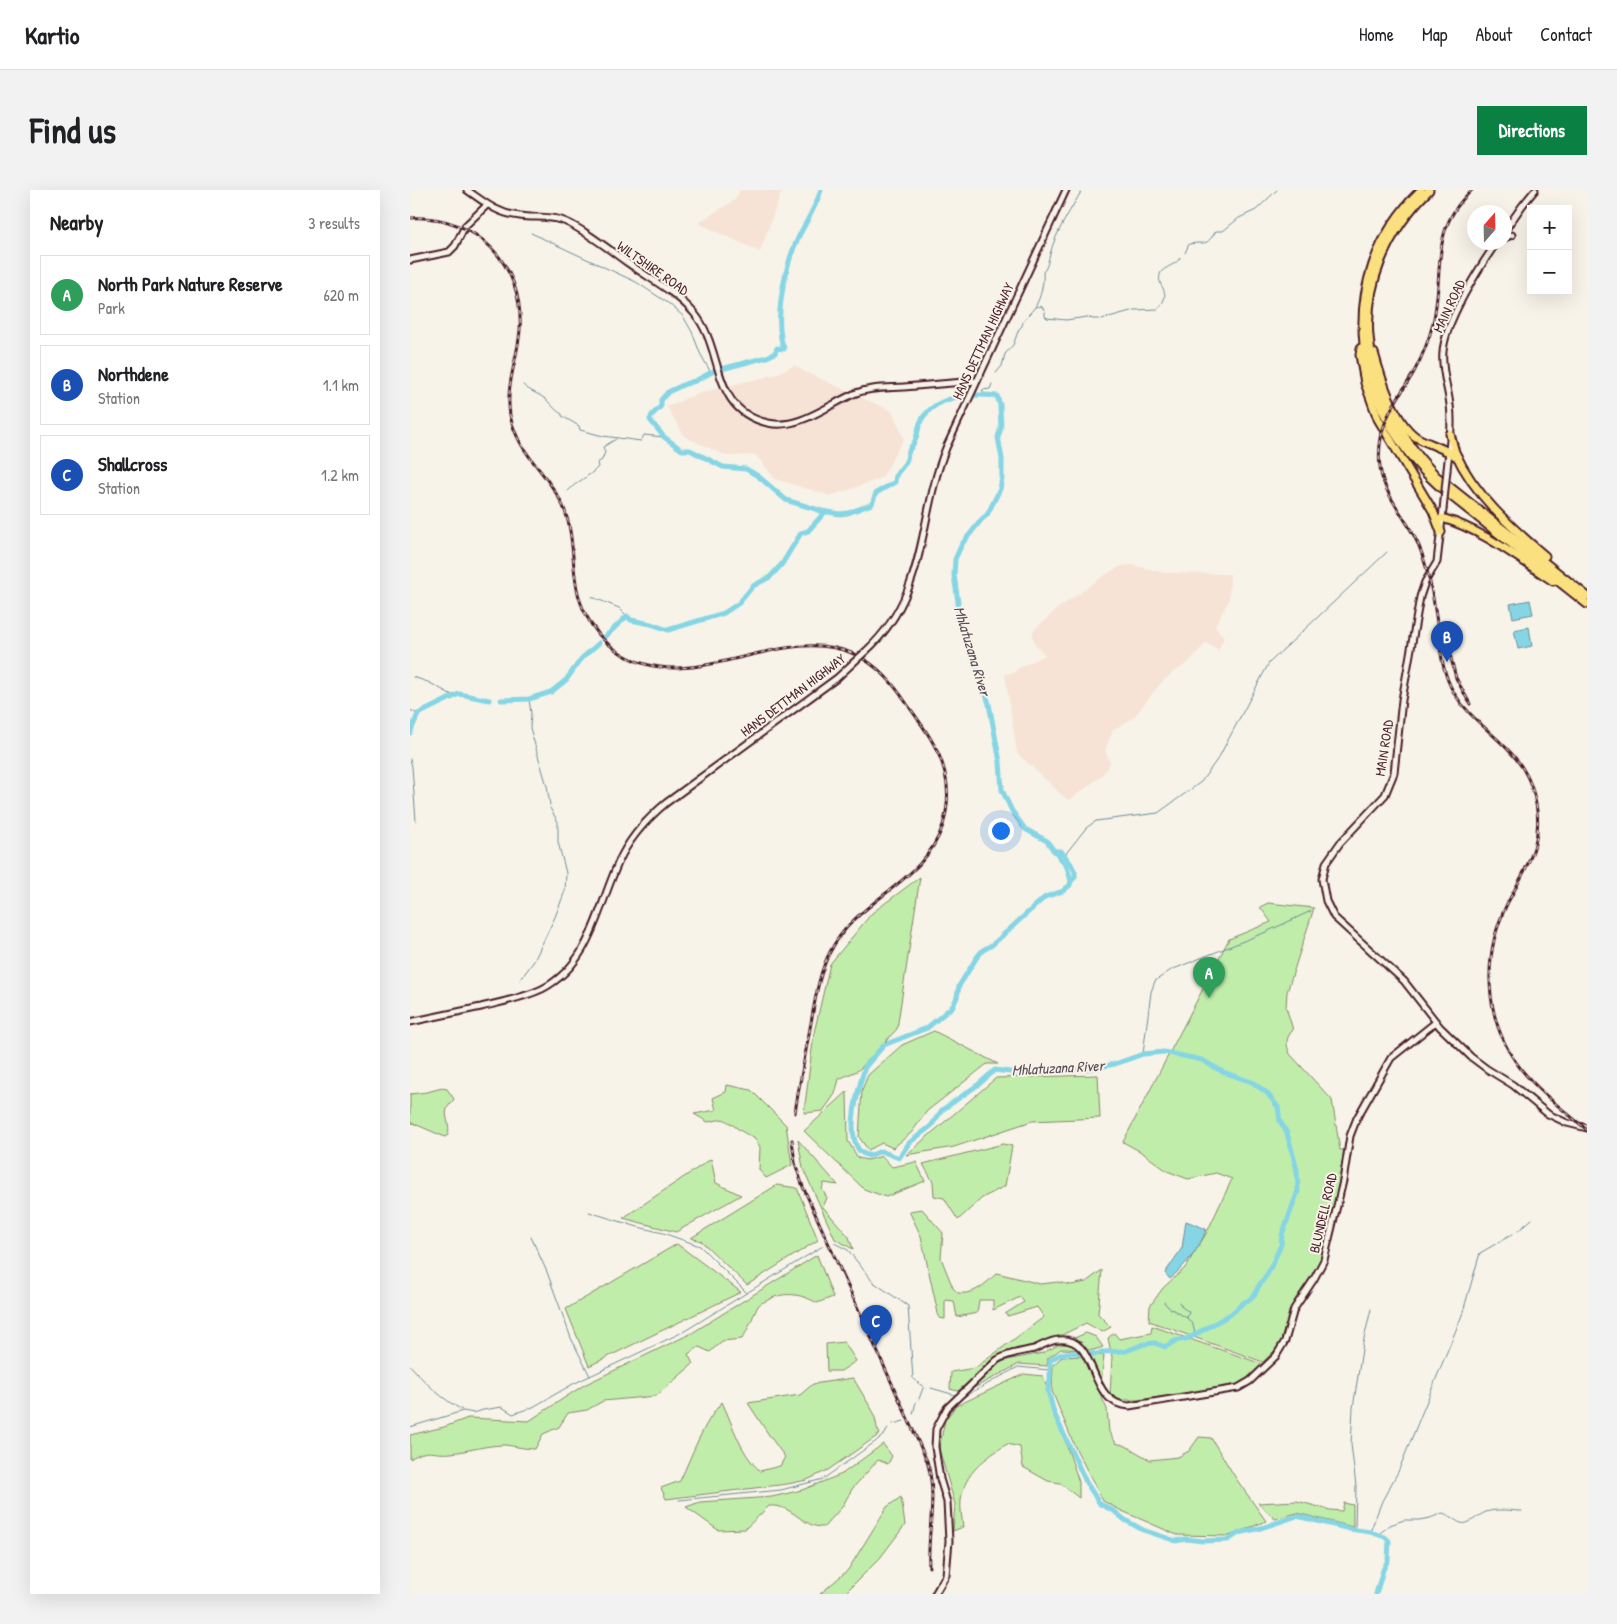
<!DOCTYPE html>
<html lang="en">
<head>
<meta charset="utf-8">
<style>
  :root { --surface:#fff; --page:#f2f2f2; --text:#202124; --muted:#757577; --line:#e0e0e0; --accent:#0b8043 }
  body { margin:0; font-family:"Patrick Hand",sans-serif; background:var(--page); color:var(--text) }
  .controls { position:absolute; right:15px; top:15px; display:grid; overflow:hidden; border-radius:0px; box-shadow:0 5px 20px #0002 }
  .controls button { width:45px; height:45px; display:grid; place-items:center; padding:0; border:0; border-bottom:1px solid var(--line); background:var(--surface); color:var(--text); font:25px sans-serif }
  .compass { position:absolute; left:1057px; top:15px; width:45px; height:45px; border-radius:50%; background:var(--surface); box-shadow:0 5px 20px #0002; rotate:20deg }
  .you { position:absolute; left:590px; top:640px; width:18px; height:18px; margin:-12px; border:4px solid #fff; border-radius:50%; background:#1a73e8; box-shadow:0 0 0 8px #1a73e833 }
  .badge { display:grid; place-items:center; width:32px; height:32px; border-radius:50%; background:var(--accent); color:#fff; font-size:16px; font-weight:700 }
  .pin { position:absolute; translate:-50% -41px; filter:drop-shadow(0 1px 2px #0008) }
  .pin::after { content:''; position:absolute; top:26px; width:18px; height:15px; background:inherit; clip-path:polygon(0 0,100% 0,50% 100%) }
  .list { margin:0; padding:0; list-style:none }
  h2 { display:flex; justify-content:space-between; align-items:center; height:65px; margin:0; padding:0 20px; font-size:21px }
  h2 small { font-size:16px; font-weight:400; color:var(--muted) }
  .list li { display:grid; grid-template-columns:32px 1fr auto; gap:15px; align-items:center; box-sizing:border-box; height:80px; margin:0 10px 10px; padding:0 10px; border:1px solid var(--line); border-radius:0px }
  .list b { display:block; font-size:19px; white-space:nowrap }
  .list p { margin:0; font-size:16px; white-space:nowrap; color:var(--muted) }
  .list em { font-size:16px; font-style:normal; color:var(--muted) }
  .map { position:relative; flex:none; width:1177px; height:1404px; overflow:hidden; border-radius:0px }
  header { display:flex; align-items:center; gap:30px; box-sizing:border-box; height:70px; padding:0 25px; background:var(--surface); border-bottom:1px solid var(--line) }
  header strong { font-size:24px }
  nav { display:flex; gap:28px; margin-inline-start:auto; font-size:18px }
  .intro { display:flex; align-items:center; justify-content:space-between; box-sizing:border-box; height:120px; padding:0 30px }
  h1 { margin:0; font-size:35px }
  .button { padding:12px 22px; border-radius:0px; background:var(--accent); color:#fff; font-size:18px; font-weight:700 }
  main { display:flex; gap:30px; padding:0 30px }
  aside { flex:1; background:var(--surface); border-radius:0px; box-shadow:0 5px 20px #0002 }
  .map>svg:first-child { display:block }
  .built { fill:#f6e3d5 }
  .green { fill:#c1edaa; stroke:#86866a }
  .water { fill:#86d5e4; stroke:#6e8c9a }
  .lines { fill:none; stroke-linecap:round; stroke-linejoin:round }
  .stream { stroke:#6e8c9a; stroke-width:1 }
  .river { stroke:#86d5e4; stroke-width:5 }
  .secondary-casing { stroke:#4a1f2b; stroke-width:9 }
  .highway-casing { stroke:#4a1f2b; stroke-width:11 }
  .secondary { stroke:#f7f3e8; stroke-width:5 }
  .highway { stroke:#fbe080; stroke-width:7 }
  .rail-casing { stroke:#4a1f2b; stroke-width:3 }
  .rail { stroke:#f7f3e8; stroke-width:1; stroke-dasharray:4; stroke-linecap:butt }
  .secondary-bridge-casing { stroke:#4a1f2b; stroke-width:9; stroke-linecap:butt }
  .secondary-bridge { stroke:#f7f3e8; stroke-width:5 }
  .labels { text-anchor:middle; stroke-width:4; stroke-linejoin:round; paint-order:stroke }
  .street-label { font-size:14px; fill:#4a1f2b; stroke:#f7f3e8 }
  .water-label { font-size:15px; font-style:italic; fill:#594c59; stroke:#f7f3e8 }
</style>
</head>
<body>
<header>
<strong>Kartio</strong>
<nav><a>Home</a><a>Map</a><a>About</a><a>Contact</a></nav>
</header>
<div class="intro"><h1>Find us</h1><a class="button">Directions</a></div>
<main>
<aside>
<h2>Nearby<small>3 results</small></h2>
<ul class="list">
<li><span class="badge" style="background:#2e9e5b">A</span><div><b>North Park Nature Reserve</b><p>Park</p></div><em>620 m</em></li>
<li><span class="badge" style="background:#1a4fb4">B</span><div><b>Northdene</b><p>Station</p></div><em>1.1 km</em></li>
<li><span class="badge" style="background:#1a4fb4">C</span><div><b>Shallcross</b><p>Station</p></div><em>1.2 km</em></li>
</ul>
</aside>
<div class="map">
<svg width="1177" height="1404" viewBox="0 0 1177 1404">
  <rect width="100%" height="100%" fill="#f7f3e8"/>
  <filter id="ink" filterUnits="userSpaceOnUse"><feTurbulence type="fractalNoise" baseFrequency=".02" numOctaves="2"/><feDisplacementMap in="SourceGraphic" scale="10" xChannelSelector="R" yChannelSelector="G"/><feConvolveMatrix kernelMatrix="1 2 1 2 8 2 1 2 1" color-interpolation-filters="sRGB"/></filter>
  <g filter="url(#ink)">
    <g class="built">
      <polygon points="330,0 372,0 350,62 288,33 325,10"/>
      <polygon points="385,175 393,181 482,221 494,248 472,288 421,306 365,289 346,265 317,266 275,247 257,217 284,205 309,198 364,185"/>
      <polygon points="722,375 755,383 820,384 819,410 805,436 814,447 808,461 796,453 778,473 761,484 750,494 723,528 703,540 695,560 700,572 698,578 690,587 660,610 655,608 607,563 595,484 604,483 607,479 635,465 625,454 623,447 623,441 647,419 695,385 711,376"/>
    </g>
    <g class="green">
      <polygon points="510,687 487,839 449,880 429,889 425,904 413,921 394,923 404,843 420,774 462,723"/>
      <path d="M 858,713 L 904,718 L 877,802 L 876,817 L 883,840 C 875,848 876,855 880,864 L 922,910 L 930,960 L 934,960 L 927,1002 L 913,1064 L 902,1085 L 884,1111 L 870,1155 L 853,1172 L 739,1131 L 740,1116 L 753,1098 L 775,1078 L 797,1042 L 822,989 L 806,983 L 778,989 L 757,981 L 733,963 L 713,952 L 819,749 L 861,732 L 850,717 Z"/>
      <polygon points="524,841 588,874 577,874 517,921 502,942 483,958 472,953 458,960 449,947 452,900 458,885 492,855"/>
      <polygon points="688,885 690,928 622,931 544,957 496,965 586,888"/>
      <path d="M 317,895 L 341,900 L 376,935 L 382,975 L 356,988 L 349,980 L 350,957 L 344,947 C 332,944 325,935 313,929 L 298,932 L 284,924 L 306,920 L 303,908 L 316,902 Z"/>
      <path d="M 32,898 L 37,899 L 44,909 C 42,913 38,915 37,919 C 34,927 41,934 38,945 L 35,947 L 0,932 L 0,904 L 17,902 Z"/>
      <polygon points="437,902 438,951 448,968 458,970 472,966 482,977 506,972 515,991 476,1007 454,999 394,941"/>
      <polygon points="388,950 428,995 414,993 412,999 417,1008 413,1017 439,1047 443,1059 425,1049 393,978"/>
      <polygon points="593,954 602,956 595,996 572,1008 548,1030 534,1008 524,1006 523,992 513,974"/>
      <polygon points="301,969 306,993 331,1005 266,1042 213,1028"/>
      <polygon points="367,995 387,998 408,1050 337,1095 291,1051 281,1048"/>
      <path d="M 512,1019 L 533,1043 L 531,1068 L 543,1098 L 548,1103 C 565,1105 575,1094 587,1083 L 630,1094 L 648,1092 L 661,1095 L 676,1092 L 692,1080 L 688,1124 L 701,1137 L 692,1142 L 676,1133 L 646,1148 L 616,1160 L 589,1166 L 548,1201 L 540,1199 L 541,1182 L 565,1178 L 634,1127 L 627,1117 L 598,1126 L 595,1124 L 614,1112 L 610,1107 L 583,1120 L 583,1110 L 569,1110 L 567,1123 L 547,1127 L 544,1111 L 535,1110 L 535,1129 L 529,1128 L 511,1046 L 499,1021 Z"/>
      <polygon points="267,1054 331,1102 179,1176 156,1119"/>
      <path d="M 407,1065 L 423,1107 L 407,1113 C 392,1104 374,1101 358,1110 C 354,1112 350,1113 348,1116 C 342,1127 339,1139 332,1149 L 312,1151 L 300,1162 L 289,1157 L 278,1164 L 283,1174 L 246,1206 L 193,1211 L 177,1220 L 158,1223 L 149,1237 L 133,1244 L 125,1259 C 115,1259 105,1256 95,1255 C 76,1255 59,1261 41,1263 C 22,1265 19,1257 0,1269 L 0,1245 L 34,1237 L 58,1228 L 119,1231 L 174,1195 L 282,1143 Z"/>
      <polygon points="742,1136 852,1174 838,1189 828,1195 759,1206 726,1210 710,1210 700,1205 702,1167 698,1148 704,1143 709,1149 741,1143"/>
      <polygon points="676,1143 686,1147 693,1157 684,1160 651,1159 638,1168 637,1176 609,1174 562,1199 591,1171 633,1163 646,1156"/>
      <polygon points="434,1152 446,1171 431,1181 417,1181 416,1154"/>
      <polygon points="694,1165 690,1204 697,1219 699,1242 706,1253 716,1256 740,1270 768,1267 779,1261 789,1247 801,1248 827,1290 856,1331 819,1346 767,1345 712,1321 693,1311 665,1257 642,1201 643,1175 652,1167"/>
      <path d="M 614,1184 L 633,1186 L 669,1292 L 669,1308 L 650,1293 L 638,1291 L 613,1277 L 610,1257 L 597,1254 C 576,1268 554,1282 551,1310 C 550,1318 552,1328 553,1337 L 543,1341 L 545,1314 L 529,1259 L 535,1230 L 546,1216 Z"/>
      <path d="M 443,1188 L 464,1223 L 467,1238 L 470,1244 L 418,1280 L 397,1290 L 377,1294 L 256,1309 L 251,1298 L 270,1291 C 283,1263 292,1235 312,1212 C 323,1235 330,1263 350,1281 L 370,1276 L 375,1267 L 359,1245 L 338,1213 L 390,1205 L 403,1194 Z"/>
      <path d="M 473,1254 L 482,1266 L 478,1274 L 468,1270 L 442,1299 L 432,1317 L 414,1337 C 392,1338 383,1314 359,1316 L 335,1339 L 308,1340 L 276,1317 L 290,1312 L 362,1307 L 392,1300 L 432,1284 Z"/>
      <polygon points="491,1307 495,1335 470,1368 434,1404 410,1404 438,1380 477,1317"/>
      <polygon points="887,1311 920,1320 932,1321 934,1313 943,1315 943,1337 887,1323 865,1329 848,1313"/>
    </g>
    <g class="water">
      <polygon points="1120,410 1123,424 1103,428 1100,414"/>
      <polygon points="1119,437 1122,456 1108,459 1104,440"/>
      <path d="M 776,1031 L 796,1039 C 791,1058 775,1075 760,1089 L 755,1083 L 772,1058 Z"/>
    </g>
    <g class="lines">
      <g class="stream">
        <polyline points="121,43 226,92 258,113 273,126 282,142 290,163 301,183"/>
        <path d="M 775,63 L 779,54 C 796,51 795,58 806,41 L 813,41 L 829,28 L 846,20 L 867,0"/>
        <polyline points="626,117 631,116 635,121 635,126 637,128 656,130 677,127 683,129 689,129"/>
        <path d="M 692,129 L 724,120 L 748,119 C 765,99 744,98 751,82 C 757,76 767,74 770,68"/>
        <path d="M 586,183 L 592,176 L 595,164 L 603,155 L 609,139 L 612,136 C 613,128 621,123 625,117 C 631,107 634,93 633,82 C 638,77 638,70 640,64 C 646,41 661,20 672,0"/>
        <path d="M 113,195 C 121,202 127,203 134,208 C 141,213 144,220 152,224 L 152,226 L 169,236 L 170,240 L 193,246 L 231,251 L 234,245 L 254,247"/>
        <polyline points="574,204 572,200 580,199 582,194"/>
        <path d="M 158,301 C 167,291 179,287 188,277 L 187,273 L 192,270 L 195,262 L 193,257 L 206,249"/>
        <polyline points="182,407 209,418 217,426"/>
        <polyline points="3,487 18,492 44,506"/>
        <polyline points="119,509 121,523 120,538 137,596 140,615"/>
        <polyline points="0,520 8,524"/>
        <polyline points="0,569 2,577 6,631"/>
        <polyline points="654,666 676,638 686,631 748,623 791,592 809,567 859,473 977,362"/>
        <polyline points="110,790 124,771 145,727 155,701 156,683 148,652 148,632 140,618"/>
        <polyline points="733,864 741,802 745,791 761,780 856,742 901,721"/>
        <polyline points="179,1022 228,1037 253,1043 290,1056 336,1102"/>
        <polyline points="1108,1041 1122,1029"/>
        <polyline points="121,1047 137,1082 161,1148 180,1186"/>
        <polyline points="424,1053 438,1060 463,1092 498,1116 503,1189 515,1198"/>
        <polyline points="754,1112 758,1117 777,1128"/>
        <polyline points="769,1112 772,1117 779,1122 777,1128 783,1135 785,1144"/>
        <path d="M 0,1175 C 15,1193 31,1208 52,1220"/>
        <polyline points="521,1198 545,1205"/>
        <polyline points="509,1209 513,1198"/>
        <polyline points="550,1209 608,1177 639,1180"/>
        <polyline points="503,1224 506,1212"/>
        <polyline points="483,1234 494,1231"/>
        <polyline points="0,1237 53,1221 64,1223 73,1220 92,1217 103,1224 123,1217 163,1194 273,1142 413,1056"/>
        <polyline points="269,1310 371,1300 413,1289 465,1252 475,1244 478,1238"/>
        <polyline points="945,1340 946,1296 941,1254 943,1218 953,1153 961,1119"/>
        <polyline points="960,1342 972,1311 988,1282 1052,1125 1070,1063 1103,1044"/>
        <path d="M 969,1344 L 980,1335 L 994,1330 L 1009,1330 L 1020,1328 L 1033,1323 C 1039,1325 1047,1332 1051,1333 C 1058,1336 1068,1325 1076,1322 C 1088,1318 1101,1321 1112,1321"/>
      </g>
      <g class="river">
        <path d="M 411,0 C 406,17 397,30 389,46 C 376,72 366,119 371,148 C 371,152 374,155 374,159 L 367,158 L 365,163 L 357,167 L 304,181 L 285,191 L 275,194 L 258,202 L 251,210 L 251,216 L 242,225 L 240,230 L 254,247 L 272,260 L 280,260 L 313,277 L 336,279 L 348,286 L 376,310 L 412,321 L 430,324 L 438,323 L 462,314 L 466,303 L 485,292 C 485,280 494,279 497,269 C 498,266 497,265 499,261 C 500,258 503,255 505,251 C 508,244 508,236 512,229 C 527,205 562,203 587,206 L 590,215 L 591,238 L 588,247 L 592,269 L 592,288 L 590,299 L 577,325 L 572,329 L 552,354 L 545,369 L 544,385 L 548,412 L 547,417 L 554,438 L 556,452 L 569,482 L 579,514 L 590,572 L 592,600 L 602,621 L 615,639 L 637,651 L 644,661 L 651,661 L 661,674 L 665,682 L 665,687 L 661,691 L 660,695 L 653,701 L 635,707 L 582,755 L 573,760 L 567,767 L 549,796 L 547,807 L 543,816 L 517,838 L 474,855 L 455,877 C 449,897 435,941 449,960 C 451,963 455,964 459,966 L 471,961 L 489,968 L 499,953 L 521,936 L 532,920 L 569,894 L 585,880 L 607,883 L 651,879 L 677,879 L 705,874 L 733,864 L 754,862 L 792,870 L 813,882 L 842,892 L 857,903 L 868,917 L 870,931 L 877,943 L 887,980 L 888,1001 L 872,1045 L 871,1055 L 858,1083 L 848,1097 L 845,1104 L 839,1110 L 834,1112 L 821,1124 L 779,1148 L 765,1151 L 755,1157 L 745,1153 L 734,1154 L 716,1161 L 691,1162 L 688,1164 C 671,1164 654,1158 640,1171 L 640,1190 L 638,1200 L 644,1223 L 676,1292 L 690,1314 L 704,1321 L 715,1330 L 733,1340 L 766,1351 L 776,1349 L 793,1351 L 818,1350 L 829,1343 L 851,1338 L 887,1326 L 940,1339 L 960,1342 L 975,1347 L 979,1351 L 978,1370 L 973,1380 L 966,1404"/>
        <polyline points="195,447 217,426 221,430 241,434 258,440 314,423 329,413 343,396 360,387 372,374 391,343 398,341 415,322"/>
        <polyline points="91,510 119,509 141,502 156,490 172,468 189,453"/>
        <polyline points="0,543 8,524 49,504 79,510"/>
        <polyline points="645,661 657,677 661,691"/>
      </g>
      <g class="secondary-casing">
        <g id="secondary">
          <path d="M 57,0 C 74,12 88,24 110,26 C 123,28 138,26 151,30 C 170,36 201,61 218,73 C 240,89 266,102 284,123 C 315,159 299,220 358,233 C 389,240 419,214 446,203 C 461,197 478,198 494,197 C 518,195 542,193 566,191"/>
          <polyline points="1094,42 1112,16 1125,0"/>
          <polyline points="1094,48 1102,45"/>
          <polyline points="0,70 39,62 45,56 55,36 77,15"/>
          <path d="M 1037,280 C 1039,259 1043,236 1040,215 C 1038,197 1031,180 1033,162 C 1035,131 1069,78 1087,52"/>
          <polyline points="1033,320 1027,372 1015,392 1010,407 992,510 984,583 975,605 930,653 916,673 912,689 916,711 924,727 994,791 1030,837 1061,867 1077,879 1103,895 1138,924 1157,933 1177,938"/>
          <path d="M 456,461 C 519,403 507,330 536,258 L 656,0"/>
          <path d="M 0,832 C 24,827 47,822 71,817 C 92,812 113,808 132,799 C 184,772 188,712 212,665 C 223,644 238,628 256,613 L 427,488 L 443,473"/>
          <path d="M 525,1404 L 536,1385 L 539,1351 L 537,1312 L 530,1289 L 525,1257 L 526,1239 L 537,1218 L 587,1170 C 598,1163 611,1162 624,1159 C 632,1156 640,1150 649,1150 C 690,1146 675,1213 719,1216 L 828,1198 L 840,1191 L 866,1166 L 875,1151 L 884,1119 L 904,1089 L 914,1070 L 933,991 L 940,946 L 947,928 L 981,868 L 1026,832"/>
        </g>
      </g>
      <g class="highway-casing">
        <g id="highway">
          <path d="M 1011,0 C 919,90 943,224 1036,302 L 1177,414"/>
          <path d="M 1019,0 C 931,87 944,200 1026,286 L 1177,406"/>
          <polyline points="951,158 950,165 955,193 968,229 1023,321 1031,342"/>
          <path d="M 964,163 C 971,188 984,232 1006,247 C 1020,255 1035,258 1048,268"/>
          <path d="M 1040,244 C 1042,250 1043,256 1045,262 C 1064,305 1101,337 1135,366"/>
          <path d="M 1032,328 C 1073,340 1108,368 1143,391"/>
        </g>
      </g>
      <use href="#secondary" class="secondary"/>
      <use href="#highway" class="highway"/>
      <g class="rail-casing">
        <g id="rail">
          <path d="M 1062,0 C 1018,40 1035,82 1023,133 C 1019,150 1012,167 1004,182 C 992,203 975,223 971,248 C 961,304 997,319 1012,364 C 1019,384 1023,405 1026,426 C 1030,453 1030,479 1044,503 C 1068,542 1112,556 1124,605 C 1136,651 1117,676 1097,714 C 1071,767 1074,832 1111,879 C 1129,902 1155,921 1177,940"/>
          <path d="M 0,28 C 66,24 114,74 110,140 C 108,168 95,195 100,225 C 108,265 138,282 153,316 C 168,351 158,391 176,425 C 183,439 193,451 206,460 C 278,512 368,431 444,464 C 468,475 483,493 497,514 C 512,535 529,557 535,583 C 539,600 538,618 533,635 C 514,694 447,708 420,762 C 408,785 405,812 400,838 C 395,867 389,895 385,923"/>
          <polyline points="1033,437 1046,488 1060,514"/>
          <path d="M 382,950 L 385,973 L 393,997 L 517,1271 C 528,1306 517,1341 519,1377"/>
        </g>
      </g>
      <use href="#rail" class="rail"/>
      <g class="secondary-bridge-casing">
        <g id="secondary-bridge">
          <polyline points="1033,320 1037,280"/>
          <polyline points="443,473 456,461"/>
        </g>
      </g>
      <use href="#secondary-bridge" class="secondary-bridge"/>
    </g>
  </g>
  <g class="labels">
    <g class="street-label">
      <text transform="translate(243 78) rotate(35)" y="5">WILTSHIRE ROAD</text>
      <text transform="translate(1039 116) rotate(-65)" y="5">MAIN ROAD</text>
      <text transform="translate(573 151) rotate(-65)" y="5">HANS DETTMAN HIGHWAY</text>
      <text transform="translate(383 505) rotate(-37)" y="5">HANS DETTMAN HIGHWAY</text>
      <text transform="translate(974 558) rotate(-81)" y="5">MAIN ROAD</text>
      <text transform="translate(913 1023) rotate(-77)" y="5">BLUNDELL ROAD</text>
    </g>
    <g class="water-label">
      <text transform="translate(562 461) rotate(73)" y="5">Mhlatuzana River</text>
      <text transform="translate(648 878) rotate(-3)" y="5">Mhlatuzana River</text>
    </g>
  </g>
</svg>
<div class="controls">
<button>+</button>
<button>−</button>
</div>
<svg class="compass" viewBox="-18 -18 36 36"><path d="M0-13l5 13h-10z" fill="#e53935"/><path d="M0 13l5-13h-10z" fill="#757577"/></svg>
<div class="you"></div>
<div class="pin badge" style="left:799px;top:808px;background:#2e9e5b">A</div>
<div class="pin badge" style="left:1037px;top:472px;background:#1a4fb4">B</div>
<div class="pin badge" style="left:466px;top:1156px;background:#1a4fb4">C</div>
</div>
</main>
</body>
</html>
